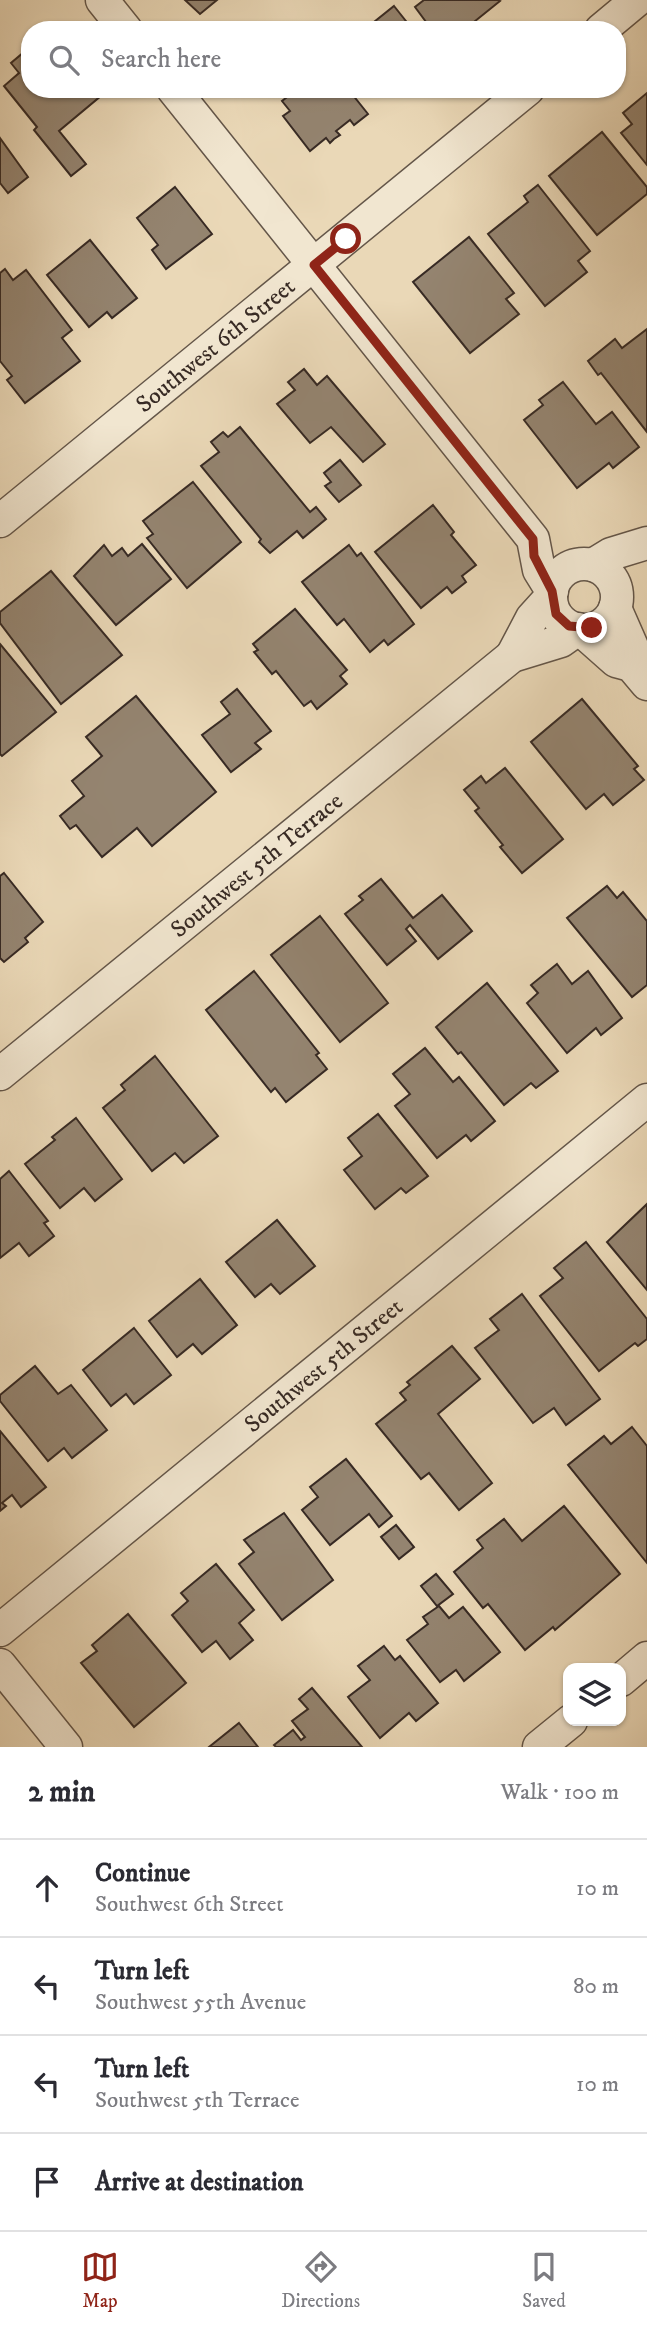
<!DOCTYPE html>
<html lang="en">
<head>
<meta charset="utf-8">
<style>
  :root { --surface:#fff; --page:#f2f2f3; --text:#2b2b33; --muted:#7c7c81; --line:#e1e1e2; --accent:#8f2418 }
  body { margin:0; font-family:"IM FELL DW Pica",serif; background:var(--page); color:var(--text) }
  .controls { position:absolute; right:21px; bottom:21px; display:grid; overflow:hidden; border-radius:14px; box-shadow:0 2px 5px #0004 }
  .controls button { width:63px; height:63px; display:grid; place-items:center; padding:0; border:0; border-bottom:2px solid var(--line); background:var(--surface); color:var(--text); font:35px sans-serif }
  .stop { position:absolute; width:21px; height:21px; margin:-16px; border:5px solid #8f2418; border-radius:50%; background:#fff }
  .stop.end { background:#8f2418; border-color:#fff; box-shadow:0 2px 7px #0008 }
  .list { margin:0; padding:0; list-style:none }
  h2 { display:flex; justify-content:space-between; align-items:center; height:91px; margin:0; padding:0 28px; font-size:30px }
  h2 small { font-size:23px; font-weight:400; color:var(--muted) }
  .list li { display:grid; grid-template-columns:46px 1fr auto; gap:21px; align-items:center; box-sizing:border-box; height:98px; padding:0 28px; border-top:2px solid var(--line) }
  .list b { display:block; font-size:26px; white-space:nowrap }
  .list p { margin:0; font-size:23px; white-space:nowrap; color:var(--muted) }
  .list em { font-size:23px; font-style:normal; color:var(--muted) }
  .icon { flex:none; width:38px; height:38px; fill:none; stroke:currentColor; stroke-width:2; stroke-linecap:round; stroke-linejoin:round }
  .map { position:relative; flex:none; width:647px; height:1747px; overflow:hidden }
  .search { position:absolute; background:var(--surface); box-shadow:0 2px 5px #0004; left:21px; right:21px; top:21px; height:77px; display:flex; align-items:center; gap:18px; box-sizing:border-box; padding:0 24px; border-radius:28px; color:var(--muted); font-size:26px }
  .sheet { height:483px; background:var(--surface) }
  nav { display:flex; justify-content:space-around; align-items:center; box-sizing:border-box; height:98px; border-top:2px solid var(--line); background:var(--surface); font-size:19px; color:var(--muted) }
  nav a { display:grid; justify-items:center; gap:4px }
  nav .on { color:var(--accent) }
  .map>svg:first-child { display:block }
  .building { fill:#948470; stroke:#372a24; stroke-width:2 }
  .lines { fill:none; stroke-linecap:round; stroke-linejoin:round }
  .street-casing { stroke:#645649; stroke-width:35 }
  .street { stroke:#f1e6d0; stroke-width:32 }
  .route { stroke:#8f2418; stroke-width:9 }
  .labels { text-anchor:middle; stroke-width:7; stroke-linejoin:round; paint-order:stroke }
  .street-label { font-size:24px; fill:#372a24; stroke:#f1e6d0 }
</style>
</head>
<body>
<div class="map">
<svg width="647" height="1747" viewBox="0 0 647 1747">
  <rect width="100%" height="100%" fill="#ead8b7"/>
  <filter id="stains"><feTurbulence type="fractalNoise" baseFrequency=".00286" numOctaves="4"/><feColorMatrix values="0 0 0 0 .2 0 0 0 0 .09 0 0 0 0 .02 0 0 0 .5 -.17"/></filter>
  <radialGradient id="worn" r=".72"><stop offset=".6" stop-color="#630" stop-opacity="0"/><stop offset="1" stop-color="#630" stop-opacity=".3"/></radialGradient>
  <g class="building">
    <polygon points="185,0 217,0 200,14"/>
    <polygon points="424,0 498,0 500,1 464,30 432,30 415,7"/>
    <polygon points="394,6 413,30 364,30"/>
    <polygon points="30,47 30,89 97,89 102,95 59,131 86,164 71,176 34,130 37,127 4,86 19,73 11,63"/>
    <polygon points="293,89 348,89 368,114 354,125 350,120 336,131 340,135 334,139 330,143 326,138 310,151 283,116 290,111 282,101 295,91"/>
    <polygon points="647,93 647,165 621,133 632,124 623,113"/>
    <polygon points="602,132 647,187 647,194 597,235 549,176"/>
    <polygon points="0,138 28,177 8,193 0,183"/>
    <polygon points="538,185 590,251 578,261 587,272 545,306 488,234 528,202 524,196"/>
    <polygon points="175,187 212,234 166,269 152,250 158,245 137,218"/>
    <polygon points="469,237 514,293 506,299 519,314 470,353 413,282"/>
    <polygon points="90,240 137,298 112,318 107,312 89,327 47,275"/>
    <polygon points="5,269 13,280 26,270 72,330 62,338 80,361 25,403 7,380 12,376 0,361 0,273"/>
    <polygon points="647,329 647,432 601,373 598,375 588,361 615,339 622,348"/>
    <polygon points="304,369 317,385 327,376 385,444 363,462 331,427 310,443 277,404 295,390 288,382"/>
    <polygon points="563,382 596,424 612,412 639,447 613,468 609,463 577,488 524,420 543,405 539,400"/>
    <polygon points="240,427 310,512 316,507 326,519 303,538 297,531 270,553 259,542 261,539 201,466 219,452 211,442 223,432 228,437"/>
    <polygon points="340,460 361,485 339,502 325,486 331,482 324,473"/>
    <polygon points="193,482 241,542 187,588 147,538 153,534 143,521"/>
    <polygon points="433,505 454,532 451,535 476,565 462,576 466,582 452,593 447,587 421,608 375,552"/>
    <polygon points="142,544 171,579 116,625 74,576 104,545 112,556 122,548 128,556"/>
    <polygon points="349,545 357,556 361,553 414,624 388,645 384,640 370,652 344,619 337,625 302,582"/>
    <polygon points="51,571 122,655 61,704 0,623 0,612"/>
    <polygon points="295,609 347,670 340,676 347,684 317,709 311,701 304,706 276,671 272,674 254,652 258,650 253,644"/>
    <polygon points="0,644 56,712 2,756 0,754"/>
    <polygon points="237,689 271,731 255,743 261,749 231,772 202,735 230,714 221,702"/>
    <polygon points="136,696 216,792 152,846 137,828 102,857 76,825 70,829 60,816 84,796 72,781 102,756 86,737"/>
    <polygon points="582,699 638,766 634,769 644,780 613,805 604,794 586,809 531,742"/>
    <polygon points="505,768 563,839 522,873 500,847 503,845 475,811 479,808 464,790 481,776 486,783"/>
    <polygon points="4,873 43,922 25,938 28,942 4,962 0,958 0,876"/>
    <polygon points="381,879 413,918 442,895 472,931 438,959 410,925 406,929 416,941 387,965 345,914 363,900 359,896"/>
    <polygon points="607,886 617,898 623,892 647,921 647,985 632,997 567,918"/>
    <polygon points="320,916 388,1003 340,1042 271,955"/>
    <polygon points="557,964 572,984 588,971 622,1018 601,1035 596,1028 567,1053 527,1003 538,993 531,985"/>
    <polygon points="254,971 319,1053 316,1055 327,1069 286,1102 275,1088 271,1092 206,1010"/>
    <polygon points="487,983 558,1071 536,1088 531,1083 504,1105 461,1052 458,1054 436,1027"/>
    <polygon points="425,1048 453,1082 459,1077 495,1121 471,1141 466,1135 437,1158 395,1106 410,1094 393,1074"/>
    <polygon points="155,1056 218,1136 184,1163 175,1153 152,1171 103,1108 125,1090 121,1085"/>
    <polygon points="378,1114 428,1176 406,1193 401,1188 375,1209 344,1170 362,1156 348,1138"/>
    <polygon points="76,1118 122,1179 95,1201 84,1188 60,1208 25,1164 55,1140 52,1137"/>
    <polygon points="9,1171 48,1221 44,1223 54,1236 29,1256 19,1243 0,1258 0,1179"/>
    <polygon points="647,1204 647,1290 607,1242"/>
    <polygon points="277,1220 315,1266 280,1294 271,1284 255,1297 226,1262"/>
    <polygon points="586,1242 647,1319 647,1339 638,1346 635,1343 599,1371 540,1296 563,1278 554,1268"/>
    <polygon points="200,1279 237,1325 202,1354 193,1344 177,1357 149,1321"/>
    <polygon points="522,1294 600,1399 566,1425 554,1408 533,1423 475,1348 499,1330 490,1319"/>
    <polygon points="134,1328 171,1375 134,1404 126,1394 111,1406 83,1370"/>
    <polygon points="452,1346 480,1379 438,1414 492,1483 459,1510 429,1473 421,1479 376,1424 406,1400 400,1393 410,1385 407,1382"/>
    <polygon points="35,1366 58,1394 71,1385 107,1430 72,1458 64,1448 48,1461 0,1401 0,1395"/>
    <polygon points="632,1427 647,1446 647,1563 568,1465 604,1436 611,1444"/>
    <polygon points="0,1431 46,1487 21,1507 12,1495 2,1503 6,1506 0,1511"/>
    <polygon points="346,1459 392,1516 379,1527 369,1514 330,1545 302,1510 318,1497 310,1487"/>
    <polygon points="564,1506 620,1574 555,1630 553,1627 525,1650 488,1604 483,1608 454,1572 483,1548 477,1540 504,1519 522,1541"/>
    <polygon points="284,1513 333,1580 282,1620 239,1564 254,1552 244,1540"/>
    <polygon points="396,1525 414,1547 399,1559 381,1537"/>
    <polygon points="216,1564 254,1610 239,1623 253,1640 230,1659 216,1641 202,1652 172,1615 188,1601 181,1593"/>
    <polygon points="436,1574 453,1594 437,1606 421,1586"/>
    <polygon points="439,1606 449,1618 463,1607 500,1652 464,1681 456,1670 440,1682 407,1640 428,1624 423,1617"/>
    <polygon points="128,1614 186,1683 134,1727 81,1663 97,1651 92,1645"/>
    <polygon points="384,1646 395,1660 400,1656 438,1703 416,1721 409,1713 380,1738 348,1697 370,1680 358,1666"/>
    <polygon points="312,1688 362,1747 276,1747 274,1745 293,1730 301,1740 305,1737 292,1721 308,1709 299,1699"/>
    <polygon points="239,1723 258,1747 209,1747"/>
  </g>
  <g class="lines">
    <g class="street-casing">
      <g id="street">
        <polyline points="102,0 126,30"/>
        <polyline points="601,30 637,0"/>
        <polyline points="173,89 533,539 539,570 552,591"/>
        <path id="s1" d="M 0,521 L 528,89"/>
        <circle cx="584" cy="597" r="33"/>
        <polyline points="593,565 611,554 647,543"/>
        <polyline points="615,608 633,649 631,665"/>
        <polyline points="581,630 616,661 631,665 647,684"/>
        <polyline points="512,656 532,618 551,597"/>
        <path id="s2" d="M 0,1074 L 512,656 L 561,641 L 578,629"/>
        <path id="s3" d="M 0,1630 L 647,1100"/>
        <polyline points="0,1665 66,1747"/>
        <polyline points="621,1680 647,1658"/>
        <polyline points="539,1747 571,1721"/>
      </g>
    </g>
    <use href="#street" class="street"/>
  </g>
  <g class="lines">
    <polyline class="route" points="346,239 314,265 533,539 534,556 552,591 556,614 569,626 592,628"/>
  </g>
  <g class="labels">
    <g class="street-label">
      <text dy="8" stroke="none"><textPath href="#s1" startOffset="278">Southwest 6th Street</textPath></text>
      <text dy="8" stroke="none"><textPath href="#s2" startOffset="331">Southwest 5th Terrace</textPath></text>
      <text dy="8" stroke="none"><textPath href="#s3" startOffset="418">Southwest 5th Street</textPath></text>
    </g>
  </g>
  <rect width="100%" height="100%" filter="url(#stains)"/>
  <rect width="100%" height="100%" fill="url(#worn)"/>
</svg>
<div class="controls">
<button><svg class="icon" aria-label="layers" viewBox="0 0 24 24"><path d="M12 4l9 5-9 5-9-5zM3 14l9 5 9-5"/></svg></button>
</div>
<div class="stop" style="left:346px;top:239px"></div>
<div class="stop end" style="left:592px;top:628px"></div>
<div class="search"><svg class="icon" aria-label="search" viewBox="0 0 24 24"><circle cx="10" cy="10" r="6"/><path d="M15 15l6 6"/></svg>Search here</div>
</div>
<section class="sheet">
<h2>2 min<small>Walk · 100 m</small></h2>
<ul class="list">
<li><svg class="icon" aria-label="ahead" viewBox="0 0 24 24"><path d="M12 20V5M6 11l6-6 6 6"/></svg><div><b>Continue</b><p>Southwest 6th Street</p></div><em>10 m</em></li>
<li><svg class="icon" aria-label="left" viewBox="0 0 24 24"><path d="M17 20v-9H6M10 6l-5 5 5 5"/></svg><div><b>Turn left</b><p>Southwest 55th Avenue</p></div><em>80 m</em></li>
<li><svg class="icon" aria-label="left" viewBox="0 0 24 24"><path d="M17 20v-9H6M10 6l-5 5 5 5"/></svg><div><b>Turn left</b><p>Southwest 5th Terrace</p></div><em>10 m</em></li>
<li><svg class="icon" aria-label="arrive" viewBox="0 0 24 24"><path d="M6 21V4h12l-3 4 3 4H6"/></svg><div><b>Arrive at destination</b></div></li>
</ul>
</section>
<nav>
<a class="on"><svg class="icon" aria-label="map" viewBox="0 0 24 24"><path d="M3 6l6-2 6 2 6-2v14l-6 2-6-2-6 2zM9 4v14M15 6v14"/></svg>Map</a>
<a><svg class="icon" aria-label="directions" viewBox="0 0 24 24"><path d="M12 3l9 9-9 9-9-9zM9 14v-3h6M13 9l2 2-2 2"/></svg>Directions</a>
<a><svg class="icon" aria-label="saved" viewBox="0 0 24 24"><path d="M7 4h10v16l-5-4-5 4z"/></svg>Saved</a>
</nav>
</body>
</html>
